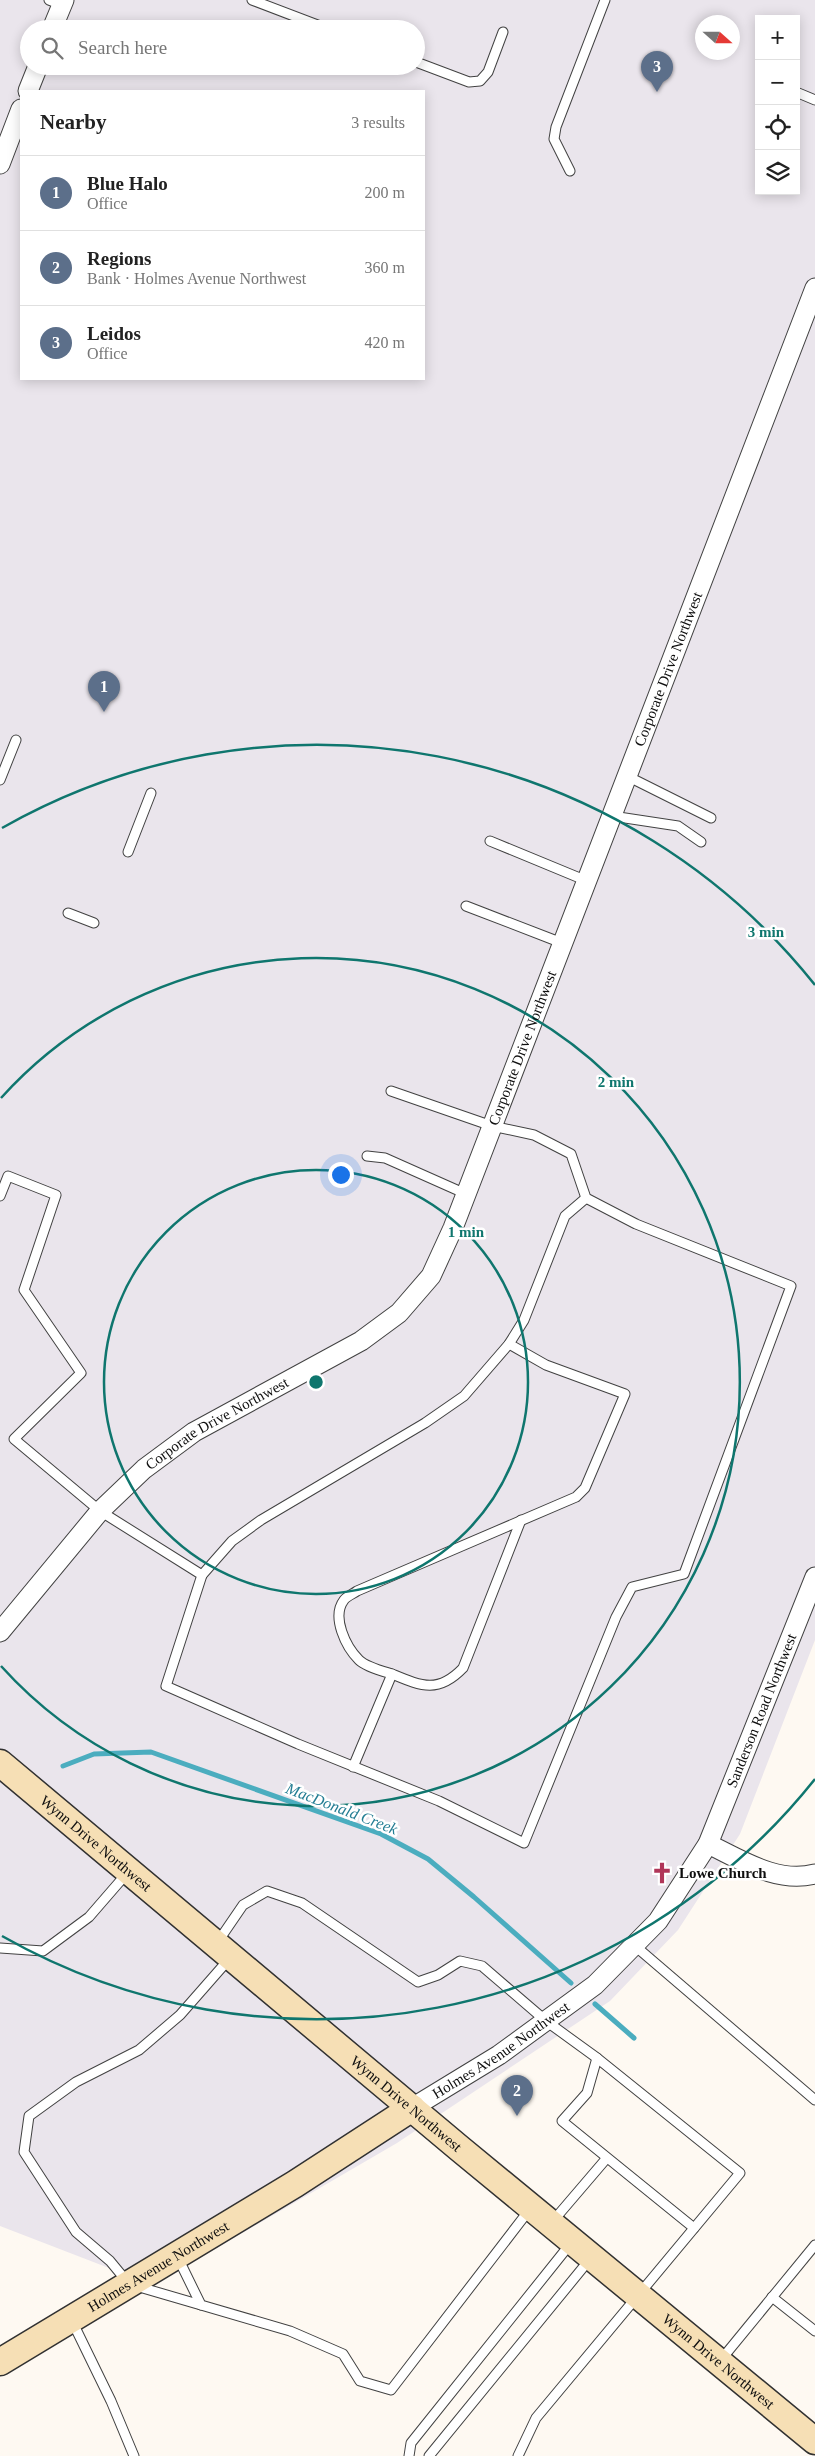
<!DOCTYPE html>
<html lang="en">
<head>
<meta charset="utf-8">
<style>
  :root { --surface:#fff; --page:#f2f2f2; --text:#222; --muted:#767676; --line:#e0e0e0; --accent:#b03659 }
  body { margin:0; font-family:Georgia,serif; background:var(--page); color:var(--text) }
  .controls { position:absolute; right:15px; top:15px; display:grid; overflow:hidden; border-radius:0px; box-shadow:0 2px 12px #0003 }
  .controls button { width:45px; height:45px; display:grid; place-items:center; padding:0; border:0; border-bottom:1px solid var(--line); background:var(--surface); color:var(--text); font:25px sans-serif }
  .compass { position:absolute; left:695px; top:15px; width:45px; height:45px; border-radius:50%; background:var(--surface); box-shadow:0 2px 12px #0003; rotate:111deg }
  .you { position:absolute; left:340px; top:1174px; width:18px; height:18px; margin:-12px; border:4px solid #fff; border-radius:50%; background:#1a73e8; box-shadow:0 0 0 8px #1a73e833 }
  .badge { display:grid; place-items:center; width:32px; height:32px; border-radius:50%; background:var(--accent); color:#fff; font-size:16px; font-weight:700 }
  .pin { position:absolute; translate:-50% -41px; filter:drop-shadow(0 1px 2px #0008) }
  .pin::after { content:''; position:absolute; top:26px; width:18px; height:15px; background:inherit; clip-path:polygon(0 0,100% 0,50% 100%) }
  .list { margin:0; padding:0; list-style:none }
  h2 { display:flex; justify-content:space-between; align-items:center; height:65px; margin:0; padding:0 20px; font-size:21px }
  h2 small { font-size:16px; font-weight:400; color:var(--muted) }
  .list li { display:grid; grid-template-columns:32px 1fr auto; gap:15px; align-items:center; box-sizing:border-box; height:75px; padding:0 20px; border-top:1px solid var(--line) }
  .list b { display:block; font-size:19px; white-space:nowrap }
  .list p { margin:0; font-size:16px; white-space:nowrap; color:var(--muted) }
  .list em { font-size:16px; font-style:normal; color:var(--muted) }
  .icon { flex:none; width:28px; height:28px; fill:none; stroke:currentColor; stroke-width:2; stroke-linecap:round; stroke-linejoin:round }
  .map { position:relative; flex:none; width:815px; height:2456px; overflow:hidden }
  .search { position:absolute; background:var(--surface); box-shadow:0 2px 12px #0003; left:20px; top:20px; width:405px; height:55px; display:flex; align-items:center; gap:12px; box-sizing:border-box; padding:0 18px; border-radius:28px; color:var(--muted); font-size:19px }
  .panel { position:absolute; background:var(--surface); box-shadow:0 2px 12px #0003; left:20px; top:90px; width:405px; height:290px; border-radius:0px }
  .map>svg:first-child { display:block }
  .industrial { fill:#eae5ec; fill-rule:evenodd }
  .lines { fill:none; stroke-linecap:round; stroke-linejoin:round }
  .stream { stroke:#4badbf; stroke-width:5 }
  .lane-casing { stroke:#424242; stroke-width:11 }
  .street-casing { stroke:#424242; stroke-width:21 }
  .secondary-casing { stroke:#313131; stroke-width:29 }
  .lane { stroke:#fff; stroke-width:9 }
  .street { stroke:#fff; stroke-width:19 }
  .secondary { stroke:#f6dfb5; stroke-width:26 }
  .ring { fill:none; stroke:#0f766e; stroke-width:2.5 }
  .labels { text-anchor:middle; stroke-width:5; stroke-linejoin:round; paint-order:stroke }
  .street-label { font-size:15px; fill:#0f0f0f; stroke:#fff }
  .poi-label { font-size:15px; font-weight:bold; fill:#0f0f0f; stroke:#fff; text-anchor:start }
  .water-label { font-size:16px; font-style:italic; fill:#257e94; stroke:#fff }
  .centre { fill:#0f766e; stroke:#fff; stroke-width:2.5 }
  .ring-label { font-size:15px; text-anchor:middle; font-weight:bold; fill:#0f766e; stroke:#fff; stroke-width:5; stroke-linejoin:round; paint-order:stroke }
</style>
</head>
<body>
<div class="map">
<svg width="815" height="2456" viewBox="0 0 815 2456">
  <rect width="100%" height="100%" fill="#fef9f2"/>
  <path class="industrial" d="M 0,0 L 815,0 L 815,1640 L 740,1834 L 678,1930 L 610,2001 L 397,2143 L 153,2285 L 0,2226 ZM 759,19 L 796,19 L 796,191 L 759,191 ZM 702,22 L 732,22 L 732,52 L 702,52 ZM 29,29 L 416,29 L 416,66 L 29,66 ZM 21,91 L 424,91 L 424,379 L 21,379 Z"/>
  <g class="lines">
    <g class="stream">
      <polyline points="63,1766 94,1754 151,1752 381,1834 428,1859 474,1897 571,1983"/>
      <polyline points="595,2004 634,2038"/>
    </g>
    <g class="lane-casing">
      <g id="lane">
        <polyline points="49,0 62,5"/>
        <polyline points="252,0 328,29"/>
        <polyline points="416,62 469,82 480,81 488,72 503,32"/>
        <polyline points="796,92 815,100"/>
        <polyline points="570,171 554,139 556,127 605,0"/>
        <polyline points="627,776 711,818"/>
        <polyline points="0,780 16,740"/>
        <polyline points="612,816 678,826 701,842"/>
        <polyline points="490,841 587,881"/>
        <polyline points="128,852 151,793"/>
        <polyline points="466,906 562,943"/>
        <polyline points="68,913 94,923"/>
        <polyline points="367,1156 385,1158 466,1194"/>
        <polyline points="0,1196 8,1176 56,1195 24,1290 81,1373 14,1439 100,1511 202,1575 166,1686 298,1744 439,1801 524,1843 616,1617 632,1587 684,1574 791,1286 636,1224 586,1198 571,1154 534,1135 492,1126 391,1091"/>
        <polyline points="202,1575 232,1541 261,1520 425,1423 464,1396 509,1344 524,1320 565,1216 586,1198"/>
        <path d="M 392,1674 C 421,1686 438,1694 463,1668 L 521,1520"/>
        <path d="M 353,1767 L 392,1674 C 382,1671 366,1667 359,1660 C 346,1647 331,1617 344,1600 C 347,1596 353,1594 357,1591 L 576,1497 L 585,1488 L 625,1394 L 546,1365 L 509,1344"/>
        <polyline points="217,1943 243,1905 267,1891 302,1903 418,1982 438,1975 460,1961 482,1966 546,2021 597,2058 740,2173 536,2418 518,2456"/>
        <polyline points="634,1945 815,2100"/>
        <polyline points="0,1948 43,1951 89,1917 128,1872"/>
        <polyline points="597,2058 587,2093 562,2121 694,2228"/>
        <polyline points="553,2221 606,2159"/>
        <polyline points="178,2258 201,2305 290,2331 343,2354 360,2381 391,2390 530,2209"/>
        <polyline points="772,2297 815,2331"/>
        <polyline points="201,2305 129,2284 110,2261 76,2232 24,2152 29,2116 76,2082 139,2050 180,2015 230,1958"/>
        <polyline points="72,2321 111,2401 134,2456"/>
        <polyline points="720,2361 815,2245"/>
        <polyline points="409,2456 411,2443 571,2243"/>
        <polyline points="429,2456 590,2259"/>
      </g>
    </g>
    <g class="street-casing">
      <g id="street">
        <polyline points="52,29 64,0"/>
        <polyline points="28,91 38,66"/>
        <polyline points="0,164 21,109"/>
        <path id="s1" d="M 0,1632 L 100,1511 L 144,1469 L 194,1432 L 361,1341 L 399,1313 L 431,1276 L 453,1228 L 815,288"/>
        <path d="M 708,1844 C 742,1860 777,1884 815,1874"/>
        <path id="s2" d="M 412,2108 L 499,2055 L 595,1985 L 658,1921 L 708,1844 L 815,1577"/>
      </g>
    </g>
    <g class="secondary-casing">
      <g id="secondary">
        <path id="s3" d="M 0,1763 L 459,2148 L 815,2441"/>
        <path id="s4" d="M 0,2362 L 295,2184 L 412,2108"/>
      </g>
    </g>
    <use href="#lane" class="lane"/>
    <use href="#street" class="street"/>
    <use href="#secondary" class="secondary"/>
  </g>
  <g class="ring">
    <circle cx="316" cy="1382" r="212"/>
    <path d="M1 1098A424 424 0 1 1 1 1666"/>
    <path d="M815 1779A637 637 0 0 1 2 1936M2 828A637 637 0 0 1 815 985"/>
  </g>
  <defs>
    <g id="church-bare" transform="scale(1.725)"><path d="M-1.2-6h2.4v3.5h3.3v2.4h-3.3V6h-2.4V-.1h-3.3v-2.4h3.3Z" fill="#b03659" stroke="#fff" stroke-width="2.5" paint-order="stroke"/></g>
  </defs>
  <g fill-rule="evenodd">
    <use href="#church-bare" x="662" y="1873"/>
  </g>
  <g class="labels">
    <g class="street-label">
      <text dy="5" stroke="none"><textPath href="#s1" startOffset="1218">Corporate Drive Northwest</textPath></text>
      <text dy="5" stroke="none"><textPath href="#s1" startOffset="812">Corporate Drive Northwest</textPath></text>
      <text dy="5" stroke="none"><textPath href="#s1" startOffset="304">Corporate Drive Northwest</textPath></text>
      <text dy="5" stroke="none"><textPath href="#s2" startOffset="546">Sanderson Road Northwest</textPath></text>
      <text dy="5" stroke="none"><textPath href="#s3" startOffset="125">Wynn Drive Northwest</textPath></text>
      <text dy="5" stroke="none"><textPath href="#s2" startOffset="106">Holmes Avenue Northwest</textPath></text>
      <text dy="5" stroke="none"><textPath href="#s3" startOffset="530">Wynn Drive Northwest</textPath></text>
      <text dy="5" stroke="none"><textPath href="#s4" startOffset="185">Holmes Avenue Northwest</textPath></text>
      <text dy="5" stroke="none"><textPath href="#s3" startOffset="935">Wynn Drive Northwest</textPath></text>
    </g>
    <g class="poi-label">
      <text x="679" y="1878">Lowe Church</text>
    </g>
    <g class="water-label">
      <text transform="translate(342 1808) rotate(21)" y="6">MacDonald Creek</text>
    </g>
  </g>
  <circle cx="316" cy="1382" r="8" class="centre"/>
  <g class="ring-label">
    <text x="766" y="937">3 min</text>
    <text x="616" y="1087">2 min</text>
    <text x="466" y="1237">1 min</text>
  </g>
</svg>
<div class="controls">
<button>+</button>
<button>−</button>
<button><svg class="icon" aria-label="locate" viewBox="0 0 24 24"><circle cx="12" cy="12" r="6"/><path d="M12 2v4M12 18v4M2 12h4M18 12h4"/></svg></button>
<button><svg class="icon" aria-label="layers" viewBox="0 0 24 24"><path d="M12 4l9 5-9 5-9-5zM3 14l9 5 9-5"/></svg></button>
</div>
<svg class="compass" viewBox="-18 -18 36 36"><path d="M0-13l5 13h-10z" fill="#e53935"/><path d="M0 13l5-13h-10z" fill="#767676"/></svg>
<div class="you"></div>
<div class="pin badge" style="left:104px;top:712px;background:#5c6f8a">1</div>
<div class="pin badge" style="left:517px;top:2116px;background:#5c6f8a">2</div>
<div class="pin badge" style="left:657px;top:92px;background:#5c6f8a">3</div>
<div class="search"><svg class="icon" aria-label="search" viewBox="0 0 24 24"><circle cx="10" cy="10" r="6"/><path d="M15 15l6 6"/></svg>Search here</div>
<section class="panel">
<h2>Nearby<small>3 results</small></h2>
<ul class="list">
<li><span class="badge" style="background:#5c6f8a">1</span><div><b>Blue Halo</b><p>Office</p></div><em>200 m</em></li>
<li><span class="badge" style="background:#5c6f8a">2</span><div><b>Regions</b><p>Bank · Holmes Avenue Northwest</p></div><em>360 m</em></li>
<li><span class="badge" style="background:#5c6f8a">3</span><div><b>Leidos</b><p>Office</p></div><em>420 m</em></li>
</ul>
</section>
</div>
</body>
</html>
